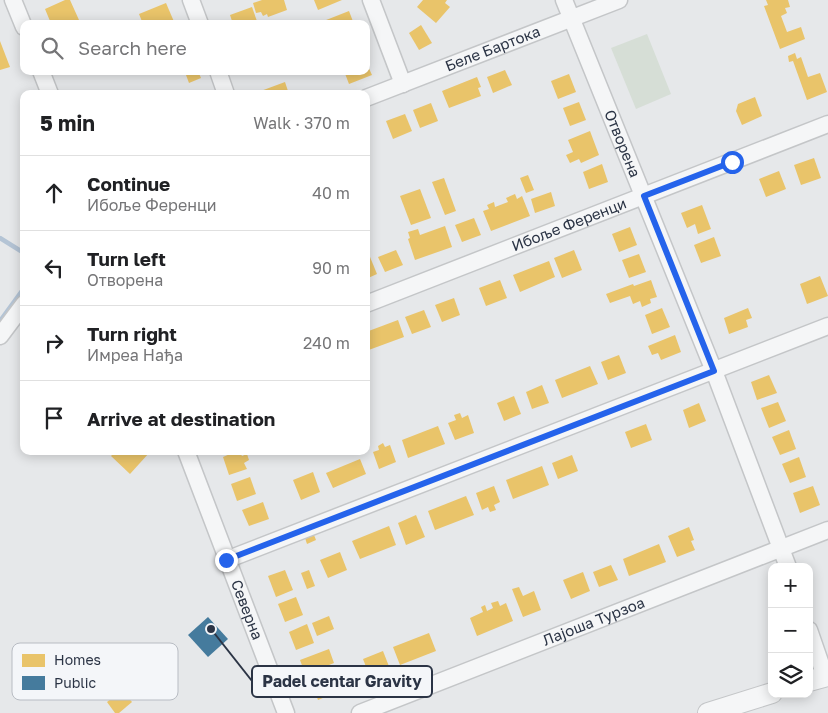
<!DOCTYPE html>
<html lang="en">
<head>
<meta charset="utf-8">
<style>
  :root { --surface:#fff; --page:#f6f6f6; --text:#202124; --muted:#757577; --line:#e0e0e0 }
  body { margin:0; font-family:"Golos Text",sans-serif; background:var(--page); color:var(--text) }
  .controls { position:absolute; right:15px; bottom:15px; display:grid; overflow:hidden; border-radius:10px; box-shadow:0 2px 12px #0003 }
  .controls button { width:45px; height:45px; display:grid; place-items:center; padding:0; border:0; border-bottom:1px solid var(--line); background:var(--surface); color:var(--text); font:25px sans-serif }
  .stop { position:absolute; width:15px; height:15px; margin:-11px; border:4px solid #2563eb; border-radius:50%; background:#fff }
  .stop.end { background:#2563eb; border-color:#fff; box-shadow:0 1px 5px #0008 }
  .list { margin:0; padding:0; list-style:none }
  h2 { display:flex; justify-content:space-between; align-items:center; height:65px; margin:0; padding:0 20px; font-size:21px }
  h2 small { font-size:16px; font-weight:400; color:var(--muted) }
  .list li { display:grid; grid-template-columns:32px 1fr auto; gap:15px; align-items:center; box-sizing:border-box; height:75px; padding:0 20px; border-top:1px solid var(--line) }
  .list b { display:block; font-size:19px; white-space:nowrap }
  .list p { margin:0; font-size:16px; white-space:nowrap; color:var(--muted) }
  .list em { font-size:16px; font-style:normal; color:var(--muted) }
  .icon { flex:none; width:28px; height:28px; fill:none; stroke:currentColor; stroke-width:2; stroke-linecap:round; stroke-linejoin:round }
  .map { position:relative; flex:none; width:828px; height:713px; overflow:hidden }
  .search { position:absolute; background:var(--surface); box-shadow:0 2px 12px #0003; left:20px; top:20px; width:350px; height:55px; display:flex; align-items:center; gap:12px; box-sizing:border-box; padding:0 18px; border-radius:10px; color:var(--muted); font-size:19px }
  .panel { position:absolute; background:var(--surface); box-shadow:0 2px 12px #0003; left:20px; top:90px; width:350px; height:365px; border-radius:10px }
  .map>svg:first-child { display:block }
  .green { fill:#d6ded6 }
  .homes { fill:#e9c46a }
  .public { fill:#457b9d }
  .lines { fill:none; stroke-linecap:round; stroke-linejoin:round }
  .stream { stroke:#b4c4d5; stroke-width:4.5 }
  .minor-casing { stroke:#c4c6c8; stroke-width:19 }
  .tertiary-casing { stroke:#c4c6c8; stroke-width:22 }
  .minor { stroke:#f5f6f7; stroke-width:16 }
  .tertiary { stroke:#f5f6f7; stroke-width:20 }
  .route { stroke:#2563eb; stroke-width:6 }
  .labels { text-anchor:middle; stroke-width:5; stroke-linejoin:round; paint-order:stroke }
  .street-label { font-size:15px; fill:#2b3445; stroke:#f4f6f9 }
  .key { fill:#f4f6f9; stroke:#b8bcc3; stroke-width:1 }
  .key-label { font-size:14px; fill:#2b3445 }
  .leader { fill:none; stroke:#2b3445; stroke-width:2 }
  .callout-dot { fill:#2b3445; stroke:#f4f6f9; stroke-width:2 }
  .callout { fill:#f4f6f9; stroke:#2b3445; stroke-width:2 }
  .callout-label { font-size:16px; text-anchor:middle; font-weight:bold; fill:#2b3445 }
</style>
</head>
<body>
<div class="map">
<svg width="828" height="713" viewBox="0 0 828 713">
  <rect width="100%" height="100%" fill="#e6e8ea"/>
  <polygon class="green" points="647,34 671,94 636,109 611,48"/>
  <g class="homes">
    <polygon points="65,0 70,0 79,20 71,24 55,24 53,20 50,21 45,9"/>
    <polygon points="262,0 284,0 287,10 268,17 267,14 263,16 261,12 256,13 253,3"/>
    <polygon points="314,0 342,0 318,10"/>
    <polygon points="423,0 447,0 445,3 450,7 436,23 417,7"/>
    <polygon points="766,0 788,0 790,7 785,8 787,13 781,16 787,32 801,27 805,39 780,49 764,6 768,5"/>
    <polygon points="166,3 175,24 143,24 139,14"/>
    <polygon points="252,7 258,24 233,24 230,15"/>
    <polygon points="349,11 354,24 316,24"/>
    <polygon points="421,25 432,43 419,50 409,33"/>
    <polygon points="0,41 10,67 0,70"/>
    <polygon points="795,53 797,59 801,57 808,77 820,73 827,92 807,100 793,61 789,62 788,56"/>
    <polygon points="366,62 372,75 349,84 344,71 366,71"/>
    <polygon points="505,70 512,85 493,93 487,77"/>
    <polygon points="194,71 198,71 201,78 189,83 186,75"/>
    <polygon points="569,74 576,92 558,99 551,81"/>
    <polygon points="477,77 481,87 478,88 481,96 449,108 442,91"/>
    <polygon points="285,82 289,94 258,94 258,92"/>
    <polygon points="755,97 762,116 742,125 736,111 738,104"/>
    <polygon points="579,102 586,120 570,126 563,108"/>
    <polygon points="431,103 438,121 420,128 413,110"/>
    <polygon points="405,114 412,131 393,139 386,121"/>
    <polygon points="590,131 599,155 581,163 579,159 570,163 566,155 573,152 568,140"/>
    <polygon points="814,158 821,178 801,185 794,165"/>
    <polygon points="602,164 608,182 589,189 583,172"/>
    <polygon points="779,171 786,189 766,197 759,179"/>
    <polygon points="528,175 534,190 526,193 520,178"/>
    <polygon points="444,178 456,211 445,215 432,182"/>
    <polygon points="420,189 431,218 411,225 400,196"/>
    <polygon points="551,192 555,206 535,213 531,199"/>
    <polygon points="515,194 517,199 522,196 530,216 491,231 483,211 489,209 487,205 494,202 495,207 508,202 506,198"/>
    <polygon points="702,205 711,229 698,234 695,224 687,228 681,213"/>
    <polygon points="474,218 481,235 462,242 455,225"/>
    <polygon points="445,226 452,247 415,260 408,239 410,238 408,232 418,229 420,235"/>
    <polygon points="630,227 637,245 619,252 612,234"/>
    <polygon points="714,237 721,256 701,263 694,245"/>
    <polygon points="396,250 403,265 385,272 378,257"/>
    <polygon points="574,250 582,270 562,278 554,258"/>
    <polygon points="366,252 368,252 377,274 366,279"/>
    <polygon points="639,254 646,272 629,278 622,260"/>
    <polygon points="549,261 555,277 520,292 513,275"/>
    <polygon points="820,276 828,296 807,304 800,284"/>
    <polygon points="500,280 507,298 486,306 479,288"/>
    <polygon points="651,280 657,297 650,299 651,303 642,307 640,301 633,304 630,296 610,303 606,294 633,284 634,286"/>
    <polygon points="454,298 460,315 442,322 435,305"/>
    <polygon points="662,308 670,327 652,334 645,315"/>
    <polygon points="748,308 752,318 746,320 748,327 729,334 724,318"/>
    <polygon points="424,310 431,327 412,334 405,317"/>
    <polygon points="398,320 404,337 366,351 366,332"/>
    <polygon points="675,335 681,352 661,360 658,353 652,355 648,346"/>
    <polygon points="619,355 626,373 608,380 601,362"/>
    <polygon points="590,366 598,384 562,398 555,380"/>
    <polygon points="769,375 777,393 757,400 751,382"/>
    <polygon points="542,385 549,403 532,409 526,392"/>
    <polygon points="514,396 521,414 504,421 497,403"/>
    <polygon points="778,402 786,421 769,428 761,408"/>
    <polygon points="699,403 706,421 689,428 683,410"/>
    <polygon points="460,413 462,418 468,415 474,433 455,440 448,423 456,420 454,415"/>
    <polygon points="646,424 652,440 631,448 625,432"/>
    <polygon points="438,426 445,444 408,458 402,440"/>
    <polygon points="789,430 796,449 780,455 772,437"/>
    <polygon points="383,443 385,447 390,445 396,462 379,469 373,452 379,450 378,446"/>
    <polygon points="116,451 148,451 149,453 130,474 111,456"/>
    <polygon points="237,451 239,451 242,456 247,454 249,460 244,463 247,469 229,475 223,457"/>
    <polygon points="572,455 578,471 558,479 552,463"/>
    <polygon points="799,457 806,477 790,483 782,464"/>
    <polygon points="360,459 366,474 333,488 326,473"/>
    <polygon points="542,466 549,485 513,499 506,480"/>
    <polygon points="313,472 320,492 301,500 293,480"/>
    <polygon points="250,477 256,494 237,501 231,484"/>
    <polygon points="494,486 500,502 494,505 496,510 490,512 488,507 482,510 476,493"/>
    <polygon points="813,486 820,505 800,513 793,493"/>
    <polygon points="466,496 474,515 435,530 428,511"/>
    <polygon points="263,502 269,519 249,526 242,510"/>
    <polygon points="416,515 425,537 406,545 398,523"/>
    <polygon points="389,526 396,545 360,559 352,541"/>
    <polygon points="689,527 694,540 691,541 695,550 677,557 668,536"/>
    <polygon points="314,535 316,540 307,544 305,538"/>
    <polygon points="659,544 666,562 629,576 623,559"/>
    <polygon points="340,552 347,570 328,578 320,560"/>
    <polygon points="611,565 618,580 599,587 593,572"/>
    <polygon points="285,570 293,590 276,597 268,576"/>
    <polygon points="309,570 315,586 307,589 301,573"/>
    <polygon points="583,572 590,591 571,599 563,580"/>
    <polygon points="519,587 523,596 534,591 541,610 523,617 512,589"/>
    <polygon points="296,597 303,615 285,622 278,604"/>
    <polygon points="498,601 500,606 506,603 513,621 477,636 470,618 483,612 481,607 485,605 487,611 493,608 491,603"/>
    <polygon points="329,616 334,629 317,636 312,623"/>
    <polygon points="307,624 314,643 296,650 289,632"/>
    <polygon points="429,633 436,651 400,665 393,647"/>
    <polygon points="329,649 334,663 324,667 326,672 307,679 300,660"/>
    <polygon points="383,651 390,669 370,677 363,659"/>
    <polygon points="330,675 332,678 336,676 339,682 334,684 337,692 318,700 311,682"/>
    <polygon points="122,690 132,702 119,713 115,713 107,702"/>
  </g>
  <polygon class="public" points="208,617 228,639 208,657 188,635"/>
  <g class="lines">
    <g class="stream">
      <polyline points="0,238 24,253"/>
      <polyline points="0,321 24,288"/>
    </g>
    <g class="minor-casing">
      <g id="minor">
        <polyline points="13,0 24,27"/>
        <polyline points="191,0 200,24"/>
        <polyline points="371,0 403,84"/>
        <path id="s1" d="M 564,0 L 714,371 L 788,567"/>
        <polyline points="41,71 50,94"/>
        <polyline points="218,71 226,94"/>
        <path id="s2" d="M 366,98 L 619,0"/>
        <path id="s3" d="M 366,304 L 828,124"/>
        <polyline points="0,336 24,304"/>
        <path id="s4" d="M 186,451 L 286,713"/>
        <polyline points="226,560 828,326"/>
        <polyline points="809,630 825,676"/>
        <path id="s5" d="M 360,713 L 828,530"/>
      </g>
    </g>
    <g class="tertiary-casing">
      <g id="tertiary">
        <polyline points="809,681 828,676"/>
        <polyline points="708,713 772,693"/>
      </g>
    </g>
    <use href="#minor" class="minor"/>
    <use href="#tertiary" class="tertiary"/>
  </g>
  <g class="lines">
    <polyline class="route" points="226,560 714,371 644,196 732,162"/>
  </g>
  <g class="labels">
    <g class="street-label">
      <text dy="5" stroke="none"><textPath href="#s2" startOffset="136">Беле Бартока</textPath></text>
      <text dy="5" stroke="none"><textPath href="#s1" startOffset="155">Отворена</textPath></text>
      <text dy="5" stroke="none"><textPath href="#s3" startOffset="218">Ибоље Ференци</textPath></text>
      <text dy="5" stroke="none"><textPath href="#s4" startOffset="170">Северна</textPath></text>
      <text dy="5" stroke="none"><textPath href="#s5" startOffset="251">Лајоша Турзоа</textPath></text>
    </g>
  </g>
  <rect x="12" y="643" width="166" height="57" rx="8" class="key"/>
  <rect x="22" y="654" width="23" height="13" fill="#e9c46a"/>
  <rect x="22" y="676" width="23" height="14" fill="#457b9d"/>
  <g class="key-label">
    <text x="54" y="665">Homes</text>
    <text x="54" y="688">Public</text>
  </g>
  <path class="leader" d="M211 629L252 681"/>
  <circle class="callout-dot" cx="211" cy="629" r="5"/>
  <rect class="callout" x="252" y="666" width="180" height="31" rx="5"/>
  <g class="callout-label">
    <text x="342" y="687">Padel centar Gravity</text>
  </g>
</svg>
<div class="controls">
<button>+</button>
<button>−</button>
<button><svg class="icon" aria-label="layers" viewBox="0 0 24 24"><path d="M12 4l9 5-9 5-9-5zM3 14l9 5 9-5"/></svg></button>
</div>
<div class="stop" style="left:732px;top:162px"></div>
<div class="stop end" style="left:226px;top:560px"></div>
<div class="search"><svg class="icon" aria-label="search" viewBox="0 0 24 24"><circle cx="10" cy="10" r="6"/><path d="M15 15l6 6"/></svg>Search here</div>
<section class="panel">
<h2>5 min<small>Walk · 370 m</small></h2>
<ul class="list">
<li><svg class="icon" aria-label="ahead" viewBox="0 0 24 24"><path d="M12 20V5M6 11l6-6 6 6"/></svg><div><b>Continue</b><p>Ибоље Ференци</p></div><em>40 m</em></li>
<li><svg class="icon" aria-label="left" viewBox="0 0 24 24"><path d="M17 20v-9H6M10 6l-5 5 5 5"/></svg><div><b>Turn left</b><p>Отворена</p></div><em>90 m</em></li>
<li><svg class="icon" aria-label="right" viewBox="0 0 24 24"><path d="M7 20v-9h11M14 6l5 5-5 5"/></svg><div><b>Turn right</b><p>Имреа Нађа</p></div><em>240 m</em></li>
<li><svg class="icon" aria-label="arrive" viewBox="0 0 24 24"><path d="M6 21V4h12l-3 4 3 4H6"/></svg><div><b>Arrive at destination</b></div></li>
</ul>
</section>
</div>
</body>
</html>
